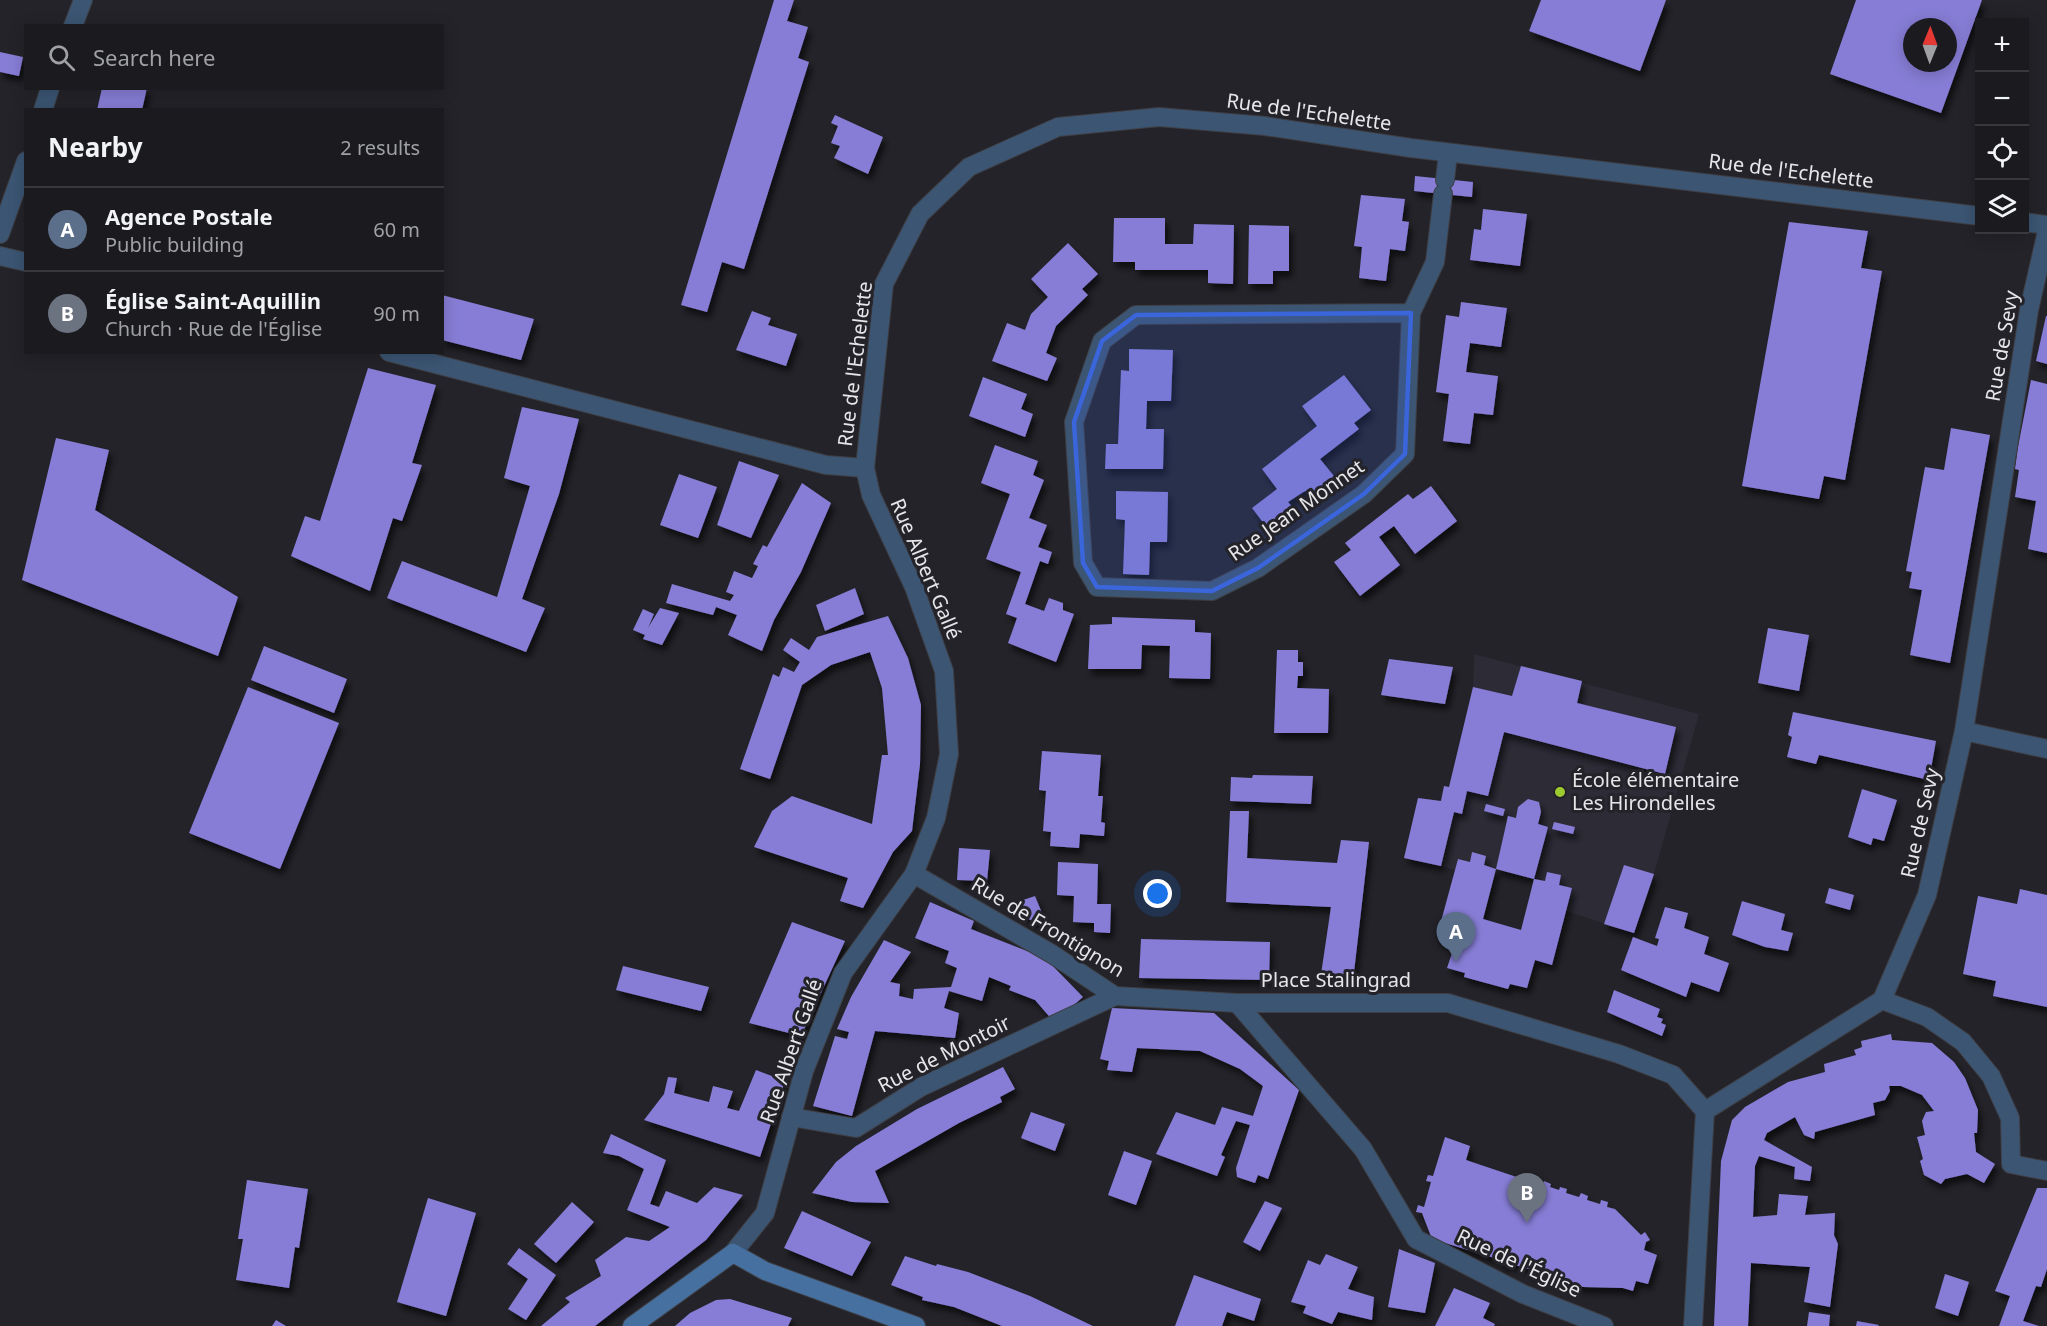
<!DOCTYPE html>
<html lang="en">
<head>
<meta charset="utf-8">
<style>
  :root { --surface:#1a1a1f; --page:#232328; --text:#f1f3f6; --muted:#9fa1a4; --line:#38383d; --accent:#ea580c }
  body { margin:0; font-family:"Noto Sans",sans-serif; background:var(--page); color:var(--text) }
  .controls { position:absolute; right:18px; top:18px; display:grid; overflow:hidden; border-radius:0px; box-shadow:0 3px 15px #0003 }
  .controls button { width:54px; height:54px; display:grid; place-items:center; padding:0; border:0; border-bottom:2px solid var(--line); background:var(--surface); color:var(--text); font:30px sans-serif }
  .compass { position:absolute; left:1903px; top:18px; width:54px; height:54px; border-radius:50%; background:var(--surface); box-shadow:0 3px 15px #0003; rotate:1deg }
  .you { position:absolute; left:1158px; top:894px; width:21px; height:21px; margin:-15px; border:4px solid #fff; border-radius:50%; background:#1a73e8; box-shadow:0 0 0 9px #1a73e833 }
  .badge { display:grid; place-items:center; width:39px; height:39px; border-radius:50%; background:var(--accent); color:#fff; font-size:20px; font-weight:700 }
  .pin { position:absolute; translate:-50% -50px; filter:drop-shadow(0 2px 3px #0008) }
  .pin::after { content:''; position:absolute; top:32px; width:21px; height:18px; background:inherit; clip-path:polygon(0 0,100% 0,50% 100%) }
  .list { margin:0; padding:0; list-style:none }
  h2 { display:flex; justify-content:space-between; align-items:center; height:78px; margin:0; padding:0 24px; font-size:26px }
  h2 small { font-size:20px; font-weight:400; color:var(--muted) }
  .list li { display:grid; grid-template-columns:39px 1fr auto; gap:18px; align-items:center; box-sizing:border-box; height:84px; padding:0 24px; border-top:2px solid var(--line) }
  .list b { display:block; font-size:22px; white-space:nowrap }
  .list p { margin:0; font-size:20px; white-space:nowrap; color:var(--muted) }
  .list em { font-size:20px; font-style:normal; color:var(--muted) }
  .icon { flex:none; width:33px; height:33px; fill:none; stroke:currentColor; stroke-width:2; stroke-linecap:round; stroke-linejoin:round }
  .map { position:relative; flex:none; width:2047px; height:1326px; overflow:hidden }
  .search { position:absolute; background:var(--surface); box-shadow:0 3px 15px #0003; left:24px; top:24px; width:420px; height:66px; display:flex; align-items:center; gap:15px; box-sizing:border-box; padding:0 21px; border-radius:0px; color:var(--muted); font-size:22px }
  .panel { position:absolute; background:var(--surface); box-shadow:0 3px 15px #0003; left:24px; top:108px; width:420px; height:246px; border-radius:0px }
  .map>svg:first-child { display:block }
  .built { fill:#2c2b36 }
  .building { fill:#877dd6; fill-rule:evenodd; filter:url(#shadow) }
  .lines { fill:none; stroke-linecap:round; stroke-linejoin:round }
  .street-casing { stroke:#3e3e44; stroke-width:20 }
  .secondary-casing { stroke:#3e3e44; stroke-width:20 }
  .street { stroke:#3b5573; stroke-width:18 }
  .secondary { stroke:#46709f; stroke-width:18 }
  .marked { fill:#3b65db; fill-opacity:0.2; stroke:#3b65db; stroke-width:4.5; stroke-linejoin:round }
  .poi-dot { fill:#9eca2f; stroke:#232329; stroke-width:2 }
  .labels { text-anchor:middle; stroke-width:6; stroke-linejoin:round; paint-order:stroke }
  .street-label { font-size:20px; fill:#e6e6e9; stroke:#232329 }
  .poi-label { font-size:20px; fill:#e6e6e9; stroke:#232329; text-anchor:start }
</style>
</head>
<body>
<div class="map">
<svg width="2047" height="1326" viewBox="0 0 2047 1326">
  <defs>
    <filter id="shadow"><feDropShadow dx="3.5" dy="6" stdDeviation="3" flood-color="#0009"/></filter>
  </defs>
  <rect width="100%" height="100%" fill="#232329"/>
  <polygon class="built" points="1474,654 1699,714 1654,874 1634,933 1566,911 1572,888 1484,865 1472,852 1470,862 1458,859 1455,870 1404,858 1418,798 1440,801 1444,786 1449,787 1473,687"/>
  <g class="building">
    <polygon points="774,0 794,0 787,21 808,27 798,58 809,62 744,269 722,262 707,312 681,305"/>
    <polygon points="1541,0 1666,0 1640,71 1529,31"/>
    <path d="M 1856,0 L 1982,0 L 1941,113 L 1830,74 ZM 1912,27 L 1948,27 L 1948,63 L 1912,63 Z"/>
    <polygon points="0,52 23,57 19,76 0,72"/>
    <polygon points="102,88 147,88 142,110 97,110"/>
    <polygon points="835,115 883,137 868,174 834,158 840,146 831,143 838,126 831,123"/>
    <polygon points="1415,176 1473,182 1472,197 1414,191"/>
    <polygon points="1361,195 1405,199 1402,221 1409,222 1405,251 1390,249 1386,281 1359,278 1362,247 1354,246"/>
    <polygon points="1483,209 1527,214 1520,266 1470,260 1474,229 1481,230"/>
    <polygon points="1114,218 1165,218 1165,244 1193,244 1194,224 1234,225 1233,284 1208,283 1208,270 1135,270 1135,262 1113,262"/>
    <polygon points="1789,222 1868,231 1861,268 1882,271 1845,480 1824,476 1819,499 1742,486"/>
    <polygon points="1249,225 1289,226 1289,271 1273,271 1273,284 1248,284"/>
    <polygon points="1068,243 1098,274 1082,289 1088,295 1056,326 1046,353 1057,358 1047,381 992,361 1007,323 1025,330 1031,314 1048,297 1031,279"/>
    <polygon points="442,295 534,319 521,360 442,340"/>
    <polygon points="1461,302 1507,308 1501,347 1470,343 1466,372 1498,376 1493,415 1474,413 1470,444 1443,441 1449,394 1436,392 1446,315 1459,317"/>
    <polygon points="752,311 771,318 768,325 797,334 786,366 736,350"/>
    <polygon points="2046,316 2047,316 2047,364 2036,361"/>
    <polygon points="1129,349 1173,350 1171,401 1147,401 1146,429 1164,429 1163,469 1105,469 1106,444 1118,444 1121,370 1129,371"/>
    <polygon points="368,368 436,385 412,463 422,465 402,521 393,518 370,591 291,556 305,516 320,521"/>
    <polygon points="1344,375 1371,410 1354,423 1359,429 1320,459 1334,476 1310,496 1305,491 1288,502 1294,509 1268,529 1252,508 1277,489 1262,469 1317,426 1302,406"/>
    <polygon points="983,377 1027,394 1021,409 1033,414 1025,437 969,416"/>
    <polygon points="2031,380 2047,384 2047,553 2028,549 2036,501 2015,497 2019,470 2015,469 2018,447"/>
    <polygon points="522,407 579,419 559,494 522,599 545,608 526,652 387,598 402,561 497,597 530,486 504,478"/>
    <polygon points="1951,428 1990,435 1950,663 1910,655 1922,590 1909,588 1912,572 1906,571 1925,467 1944,470"/>
    <polygon points="56,438 109,450 95,510 238,597 218,656 22,580"/>
    <polygon points="995,445 1038,461 1033,475 1044,480 1029,518 1047,525 1038,547 1052,552 1048,564 1040,561 1025,604 1044,611 1049,598 1063,603 1063,610 1074,614 1056,662 1008,643 1017,618 1006,614 1021,572 986,559 1010,494 981,483"/>
    <polygon points="739,461 779,475 751,538 717,525"/>
    <polygon points="679,474 717,487 698,538 660,525"/>
    <polygon points="802,483 831,503 801,572 774,620 762,651 728,635 737,615 716,607 713,615 666,603 672,584 730,601 734,595 726,592 734,571 752,578 758,566 753,564 763,545 767,547"/>
    <polygon points="1431,486 1457,521 1415,554 1394,526 1379,537 1400,565 1360,596 1334,562 1351,550 1345,543 1408,494 1413,499"/>
    <polygon points="1116,491 1168,492 1167,542 1150,542 1149,575 1123,574 1125,520 1116,519"/>
    <polygon points="855,588 864,614 825,631 816,605"/>
    <polygon points="660,608 679,613 662,645 643,639 645,635 633,630 643,609 654,614 648,628"/>
    <polygon points="888,616 908,658 921,705 920,764 912,831 893,852 863,908 840,901 848,878 754,847 772,811 792,796 872,824 882,755 888,755 882,688 870,652 831,665 802,685 770,779 740,769 773,674 779,677 783,667 794,672 800,662 783,650 791,638 809,650 817,637"/>
    <polygon points="1112,617 1195,620 1195,632 1211,633 1210,679 1169,678 1170,646 1142,645 1141,669 1088,669 1090,625 1112,624"/>
    <polygon points="1768,628 1809,635 1799,691 1758,683"/>
    <polygon points="264,646 347,679 334,713 251,680"/>
    <polygon points="1277,650 1298,650 1298,662 1303,662 1303,676 1298,676 1297,688 1329,689 1328,733 1274,733"/>
    <polygon points="1389,659 1453,667 1445,704 1381,695"/>
    <polygon points="1521,666 1582,681 1577,703 1676,727 1665,774 1504,732 1488,796 1467,791 1462,814 1454,812 1441,866 1404,858 1418,798 1441,801 1444,786 1449,787 1473,687 1512,696"/>
    <polygon points="248,687 339,723 280,869 189,833"/>
    <polygon points="1793,712 1936,741 1929,780 1819,755 1816,764 1787,757 1792,737 1788,735"/>
    <polygon points="1042,751 1101,755 1098,796 1103,796 1101,822 1105,823 1104,836 1080,834 1079,848 1050,846 1051,832 1043,831 1046,791 1039,790"/>
    <polygon points="1253,775 1313,776 1311,804 1230,801 1231,777 1252,778"/>
    <polygon points="1862,789 1897,800 1884,841 1873,838 1871,845 1848,837"/>
    <polygon points="1528,799 1539,802 1541,812 1538,824 1548,827 1534,879 1496,869 1508,816 1516,818 1518,807"/>
    <polygon points="1486,804 1505,809 1503,816 1484,811"/>
    <polygon points="1230,811 1249,811 1247,858 1337,863 1341,840 1369,842 1353,981 1320,981 1331,907 1226,902"/>
    <polygon points="1554,822 1575,827 1573,834 1552,829"/>
    <polygon points="959,848 990,850 987,881 957,880"/>
    <polygon points="1472,852 1486,856 1484,865 1496,869 1483,919 1521,930 1534,879 1545,881 1547,872 1561,875 1559,885 1572,888 1552,965 1535,960 1527,988 1510,984 1508,989 1464,977 1465,973 1447,968 1456,941 1437,936 1458,859 1470,862"/>
    <polygon points="1058,862 1098,864 1097,904 1111,904 1110,933 1094,932 1094,923 1073,922 1074,896 1057,895"/>
    <polygon points="1624,865 1654,874 1634,933 1604,924"/>
    <polygon points="1829,888 1854,895 1850,910 1825,903"/>
    <polygon points="2020,889 2047,895 2047,1007 1993,996 1996,981 1963,974 1978,896 2017,904"/>
    <polygon points="1035,896 1049,930 1023,916 1017,902"/>
    <polygon points="1742,901 1785,914 1781,930 1793,933 1788,951 1765,947 1732,935"/>
    <polygon points="930,902 974,921 971,929 1045,958 1083,997 1054,1022 1035,1000 1009,990 1011,986 989,977 982,1001 949,991 944,1008 959,1013 955,1038 875,1031 852,1116 813,1106 835,1036 847,1039 849,1032 837,1029 851,997 884,940 911,952 890,982 900,984 899,996 913,999 914,989 951,987 957,968 945,963 949,951 915,938"/>
    <polygon points="1665,907 1688,913 1684,928 1709,937 1704,954 1729,963 1719,992 1691,982 1686,997 1621,970 1633,937 1657,946 1659,939 1655,938"/>
    <polygon points="792,922 845,941 801,1036 749,1023"/>
    <polygon points="1141,939 1270,942 1269,980 1139,978"/>
    <polygon points="623,966 709,987 701,1011 616,990"/>
    <polygon points="1614,990 1660,1009 1657,1017 1663,1019 1661,1023 1666,1025 1662,1036 1607,1012"/>
    <polygon points="1112,1008 1214,1013 1299,1090 1268,1179 1258,1175 1255,1183 1237,1177 1236,1168 1250,1125 1236,1121 1221,1155 1225,1157 1217,1176 1156,1154 1176,1112 1215,1125 1222,1107 1253,1116 1263,1086 1240,1069 1200,1051 1137,1048 1132,1072 1107,1070 1109,1061 1100,1059"/>
    <polygon points="1891,1034 1892,1040 1932,1043 1954,1062 1965,1078 1978,1110 1977,1133 1974,1133 1976,1152 1995,1164 1984,1183 1967,1174 1945,1179 1941,1184 1924,1175 1920,1161 1923,1159 1917,1137 1925,1135 1922,1121 1926,1112 1934,1111 1922,1095 1901,1086 1889,1086 1890,1091 1885,1100 1873,1103 1875,1115 1815,1132 1814,1139 1804,1135 1795,1117 1767,1133 1764,1140 1812,1167 1810,1181 1794,1179 1795,1167 1759,1156 1755,1166 1753,1217 1777,1215 1779,1194 1808,1196 1805,1215 1835,1213 1834,1235 1838,1244 1830,1307 1804,1302 1810,1267 1751,1263 1748,1326 1714,1326 1721,1161 1732,1120 1745,1107 1788,1082 1825,1072 1824,1064 1856,1055 1854,1050 1862,1047 1861,1041"/>
    <polygon points="1003,1067 1015,1089 1000,1097 1002,1102 959,1123 875,1171 889,1203 852,1202 812,1193 836,1162 856,1146 917,1109"/>
    <polygon points="756,1070 785,1081 760,1157 644,1120 664,1094 668,1077 677,1078 674,1093 709,1102 713,1086 733,1091 727,1108 739,1111"/>
    <polygon points="1031,1112 1065,1124 1055,1151 1021,1138"/>
    <polygon points="611,1134 666,1160 650,1204 659,1207 666,1191 697,1203 714,1187 743,1195 706,1240 595,1326 541,1326 570,1302 565,1298 601,1276 595,1260 626,1237 649,1241 670,1227 627,1210 644,1169 619,1156 603,1153"/>
    <polygon points="1445,1137 1470,1146 1466,1160 1543,1186 1544,1181 1551,1184 1550,1187 1559,1190 1560,1187 1567,1189 1566,1193 1579,1197 1581,1193 1588,1196 1587,1200 1600,1204 1601,1200 1608,1202 1607,1207 1615,1209 1641,1235 1645,1232 1650,1240 1646,1242 1644,1250 1657,1255 1648,1284 1636,1281 1633,1291 1623,1288 1583,1287 1572,1283 1571,1287 1564,1285 1565,1281 1559,1279 1558,1283 1549,1276 1548,1280 1541,1278 1543,1274 1538,1272 1536,1276 1531,1275 1532,1270 1508,1263 1507,1266 1500,1264 1501,1260 1432,1239 1422,1213 1416,1212 1418,1205 1424,1207 1431,1182 1426,1181 1428,1175 1433,1176"/>
    <polygon points="1124,1151 1152,1161 1136,1205 1108,1195"/>
    <polygon points="247,1180 308,1189 299,1248 295,1247 289,1288 236,1280 243,1239 238,1239"/>
    <polygon points="2037,1188 2047,1188 2047,1269 2041,1287 2036,1286 2023,1321 2039,1326 1999,1326 2010,1296 1995,1291"/>
    <polygon points="428,1198 476,1213 446,1316 397,1302"/>
    <polygon points="1265,1201 1282,1208 1260,1251 1243,1242"/>
    <polygon points="572,1202 594,1222 556,1263 534,1244"/>
    <polygon points="802,1211 871,1242 852,1276 784,1248"/>
    <polygon points="519,1248 556,1275 526,1320 508,1309 528,1279 507,1264"/>
    <polygon points="1399,1249 1435,1263 1425,1313 1388,1307"/>
    <polygon points="1326,1254 1358,1267 1348,1289 1374,1297 1372,1320 1338,1312 1332,1324 1303,1313 1306,1306 1291,1302 1308,1260 1320,1265"/>
    <polygon points="905,1256 936,1266 937,1264 968,1272 1030,1296 1093,1326 1002,1326 954,1307 922,1300 923,1297 891,1285"/>
    <polygon points="1945,1274 1969,1282 1958,1316 1935,1308"/>
    <polygon points="1194,1275 1261,1299 1254,1321 1227,1312 1222,1326 1175,1326"/>
    <polygon points="1454,1288 1490,1303 1483,1318 1495,1324 1494,1326 1435,1326"/>
    <polygon points="730,1299 753,1306 792,1318 788,1326 675,1326 690,1313 716,1300"/>
    <polygon points="1809,1312 1830,1315 1829,1326 1807,1326"/>
    <polygon points="276,1320 286,1326 272,1326"/>
    <polygon points="1857,1321 1879,1325 1878,1326 1856,1326"/>
  </g>
  <g class="lines">
    <g class="street-casing">
      <g id="street">
        <polyline points="73,26 83,0"/>
        <polyline points="43,110 50,88"/>
        <polyline points="1445,180 1448,153"/>
        <polyline points="2024,222 2047,225"/>
        <polyline points="0,234 26,161"/>
        <polyline points="0,256 26,262"/>
        <polyline points="1411,313 1136,315 1102,341 1074,422 1083,563 1097,587 1212,591 1258,568 1364,494 1405,454 1411,313 1435,262 1443,194"/>
        <polyline points="389,352 826,465 865,468"/>
        <polyline points="1964,731 2047,749"/>
        <polyline points="914,874 1052,954 1115,996 1237,1003 1448,1003 1619,1054 1673,1075 1705,1111"/>
        <polyline points="1882,1000 1927,1017 1963,1042 1991,1076 2010,1118 2011,1164 2047,1171"/>
        <polyline points="1237,1003 1363,1149 1416,1239 1523,1294 1604,1326"/>
        <polyline points="791,1117 856,1128 921,1087 1115,996"/>
        <polyline points="733,1253 765,1213 804,1071 843,973 914,874 936,818 949,754 944,671 914,587 871,495 865,468 884,284 920,214 969,167 1058,127 1159,117 1265,126 1411,148 1980,216"/>
        <polyline points="1693,1326 1705,1111 1882,1000 1927,895 1964,731 2029,310 2047,231"/>
      </g>
    </g>
    <g class="secondary-casing">
      <polyline id="secondary" points="632,1326 733,1253 765,1271 916,1326"/>
    </g>
    <use href="#street" class="street"/>
    <use href="#secondary" class="secondary"/>
  </g>
  <path class="marked" d="M 1411,313 L 1405,454 L 1364,494 L 1258,568 L 1212,591 L 1097,587 L 1083,563 L 1074,422 L 1102,341 L 1136,315 Z"/>
  <circle class="poi-dot" cx="1560" cy="792" r="6"/>
  <g class="labels">
    <g class="street-label">
      <text transform="translate(1309 112) rotate(8)" y="7">Rue de l'Echelette</text>
      <text transform="translate(1791 171) rotate(7)" y="7">Rue de l'Echelette</text>
      <text transform="translate(2002 346) rotate(-80)" y="7">Rue de Sevy</text>
      <text transform="translate(855 364) rotate(-83)" y="7">Rue de l'Echelette</text>
      <text transform="translate(1296 510) rotate(-35)" y="7">Rue Jean Monnet</text>
      <text transform="translate(926 569) rotate(67)" y="7">Rue Albert Gallé</text>
      <text transform="translate(1920 823) rotate(-77)" y="7">Rue de Sevy</text>
      <text transform="translate(1048 927) rotate(31)" y="7">Rue de Frontignon</text>
      <text x="1336" y="987">Place Stalingrad</text>
      <text transform="translate(791 1051) rotate(-71)" y="7">Rue Albert Gallé</text>
      <text transform="translate(944 1054) rotate(-27)" y="7">Rue de Montoir</text>
      <text transform="translate(1519 1263) rotate(25)" y="7">Rue de l'Église</text>
    </g>
    <g class="poi-label">
      <text x="1572" y="787">École élémentaire<tspan x="1572" dy="23">Les Hirondelles</tspan></text>
    </g>
  </g>
</svg>
<div class="controls">
<button>+</button>
<button>−</button>
<button><svg class="icon" aria-label="locate" viewBox="0 0 24 24"><circle cx="12" cy="12" r="6"/><path d="M12 2v4M12 18v4M2 12h4M18 12h4"/></svg></button>
<button><svg class="icon" aria-label="layers" viewBox="0 0 24 24"><path d="M12 4l9 5-9 5-9-5zM3 14l9 5 9-5"/></svg></button>
</div>
<svg class="compass" viewBox="-18 -18 36 36"><path d="M0-13l5 13h-10z" fill="#e53935"/><path d="M0 13l5-13h-10z" fill="#9fa1a4"/></svg>
<div class="you"></div>
<div class="pin badge" style="left:1456px;top:962px;background:#5c6f8a">A</div>
<div class="pin badge" style="left:1527px;top:1223px;background:#6b7280">B</div>
<div class="search"><svg class="icon" aria-label="search" viewBox="0 0 24 24"><circle cx="10" cy="10" r="6"/><path d="M15 15l6 6"/></svg>Search here</div>
<section class="panel">
<h2>Nearby<small>2 results</small></h2>
<ul class="list">
<li><span class="badge" style="background:#5c6f8a">A</span><div><b>Agence Postale</b><p>Public building</p></div><em>60 m</em></li>
<li><span class="badge" style="background:#6b7280">B</span><div><b>Église Saint-Aquillin</b><p>Church · Rue de l'Église</p></div><em>90 m</em></li>
</ul>
</section>
</div>
</body>
</html>
